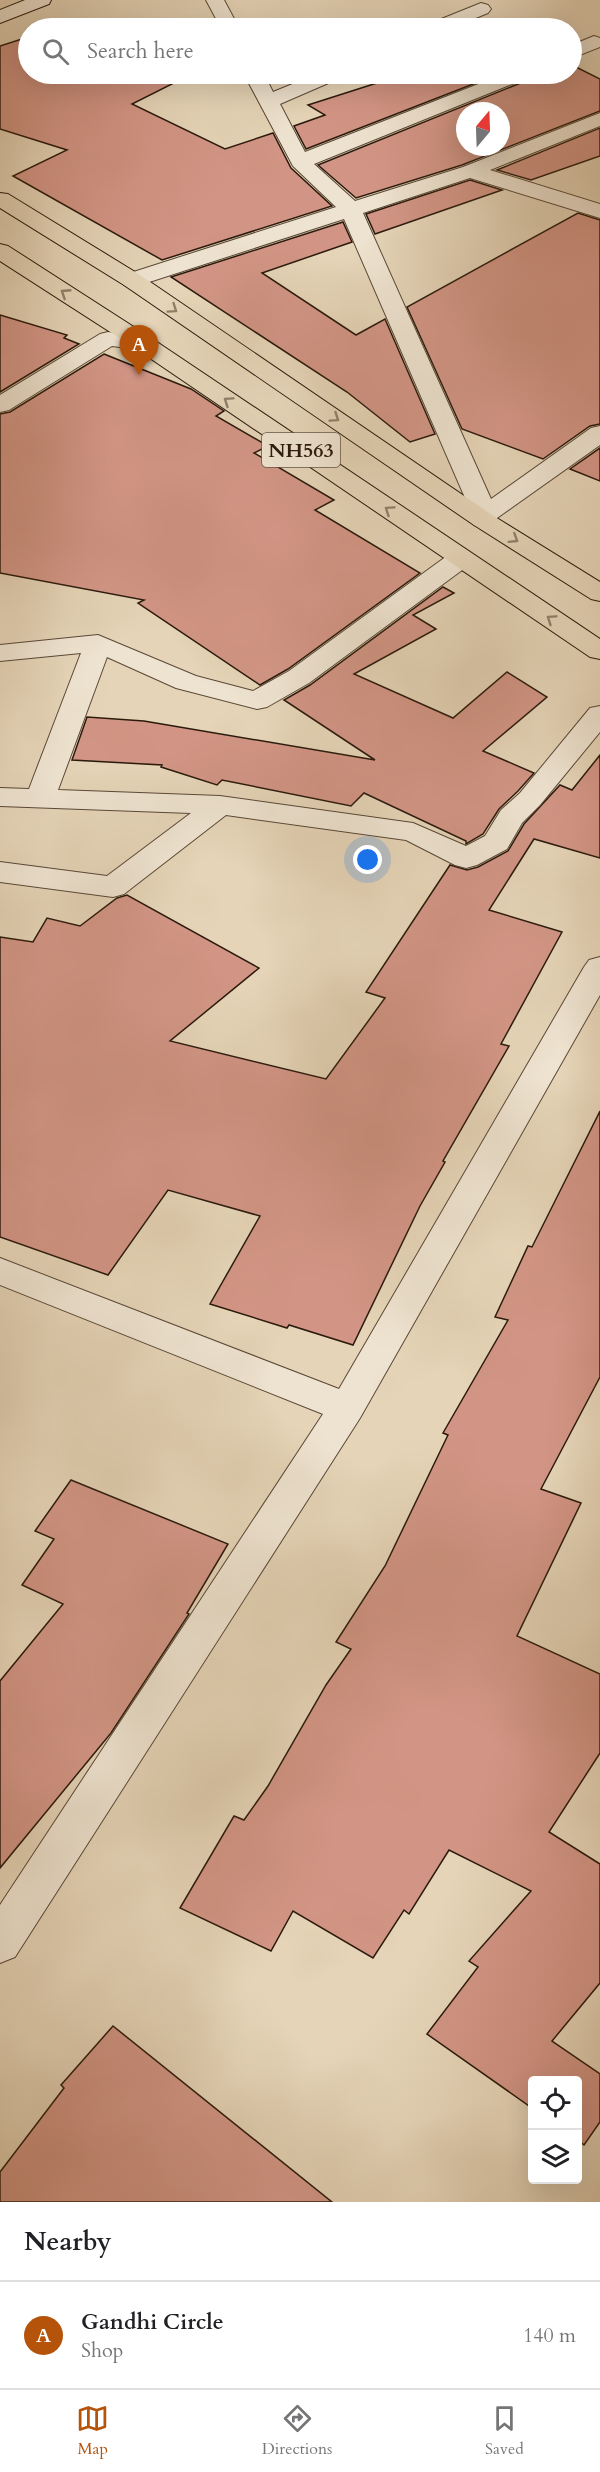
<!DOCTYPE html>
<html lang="en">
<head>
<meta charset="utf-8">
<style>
  :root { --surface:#fff; --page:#f6f6f6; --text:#202124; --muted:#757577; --line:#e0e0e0; --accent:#b45309 }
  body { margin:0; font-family:Cardo,serif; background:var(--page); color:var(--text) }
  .controls { position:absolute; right:18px; bottom:18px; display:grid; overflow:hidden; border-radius:6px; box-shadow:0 6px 24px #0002 }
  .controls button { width:54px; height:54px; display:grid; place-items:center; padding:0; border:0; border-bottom:2px solid var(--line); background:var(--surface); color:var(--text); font:30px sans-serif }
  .compass { position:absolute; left:456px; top:102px; width:54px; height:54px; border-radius:50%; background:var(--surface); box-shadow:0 6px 24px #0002; rotate:19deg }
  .you { position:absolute; left:368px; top:860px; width:21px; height:21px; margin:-15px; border:4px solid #fff; border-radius:50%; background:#1a73e8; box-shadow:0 0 0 9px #1a73e833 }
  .badge { display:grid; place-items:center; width:39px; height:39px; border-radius:50%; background:var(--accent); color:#fff; font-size:20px; font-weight:700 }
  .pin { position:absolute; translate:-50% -50px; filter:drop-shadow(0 2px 3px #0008) }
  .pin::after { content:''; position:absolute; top:32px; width:21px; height:18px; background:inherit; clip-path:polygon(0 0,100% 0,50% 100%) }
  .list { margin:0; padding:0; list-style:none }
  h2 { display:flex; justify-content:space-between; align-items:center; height:78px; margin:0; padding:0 24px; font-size:26px }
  h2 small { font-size:20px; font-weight:400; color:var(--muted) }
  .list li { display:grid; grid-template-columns:39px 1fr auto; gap:18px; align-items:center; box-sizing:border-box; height:108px; padding:0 24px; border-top:2px solid var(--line) }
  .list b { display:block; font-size:22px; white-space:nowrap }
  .list p { margin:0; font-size:20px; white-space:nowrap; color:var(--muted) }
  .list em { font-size:20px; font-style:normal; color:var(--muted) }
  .icon { flex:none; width:33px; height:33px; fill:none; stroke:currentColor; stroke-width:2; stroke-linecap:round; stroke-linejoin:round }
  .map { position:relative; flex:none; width:600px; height:2202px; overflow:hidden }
  .search { position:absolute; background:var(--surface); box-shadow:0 6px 24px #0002; left:18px; right:18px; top:18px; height:66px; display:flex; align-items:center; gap:15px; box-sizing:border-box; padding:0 21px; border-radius:33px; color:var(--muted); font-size:22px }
  .sheet { height:186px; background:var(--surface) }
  nav { display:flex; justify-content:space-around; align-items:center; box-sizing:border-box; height:84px; border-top:2px solid var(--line); background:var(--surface); font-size:16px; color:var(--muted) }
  nav a { display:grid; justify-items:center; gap:3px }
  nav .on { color:var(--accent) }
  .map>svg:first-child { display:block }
  .building { fill:#d29585; stroke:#2b1a0c; stroke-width:1.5; fill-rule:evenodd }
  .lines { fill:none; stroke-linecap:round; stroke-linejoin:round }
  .street-casing { stroke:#5a4837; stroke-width:2 }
  .secondary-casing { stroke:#2b1a0c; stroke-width:2 }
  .highway-casing { stroke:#2b1a0c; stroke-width:2 }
  .street { fill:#eee3d0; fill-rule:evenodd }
  .secondary { fill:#eee3d0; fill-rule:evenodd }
  .highway { fill:#e5d4b7; fill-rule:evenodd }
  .oneway { stroke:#91806a }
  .labels { text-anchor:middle; stroke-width:4.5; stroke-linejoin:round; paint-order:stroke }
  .shield { fill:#eee3d0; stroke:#665647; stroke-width:1.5 }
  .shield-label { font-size:20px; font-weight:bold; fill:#2b1a0c }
</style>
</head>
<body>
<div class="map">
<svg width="600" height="2202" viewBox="0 0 600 2202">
  <rect width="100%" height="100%" fill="#e5d4b7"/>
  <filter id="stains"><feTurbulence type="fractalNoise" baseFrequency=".00333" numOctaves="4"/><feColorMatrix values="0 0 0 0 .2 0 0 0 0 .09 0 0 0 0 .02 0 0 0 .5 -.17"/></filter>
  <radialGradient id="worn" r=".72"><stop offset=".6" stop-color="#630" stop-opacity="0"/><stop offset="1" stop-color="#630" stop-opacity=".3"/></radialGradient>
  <g class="building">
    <polygon points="28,37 28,74 157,74 178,81 132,104 225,149 273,133 291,168 332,206 162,260 13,176 67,150 0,129 0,46"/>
    <path d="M 572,65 L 600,79 L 600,111 L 462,165 L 356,198 L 318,165 L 528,80 L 532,74 L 572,74 ZM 465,111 L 501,111 L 501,147 L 465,147 Z"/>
    <polygon points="405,74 499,74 306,149 294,126 325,115 308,105"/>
    <polygon points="600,128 600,156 531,180 497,170"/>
    <polygon points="470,180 502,190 375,234 366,214"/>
    <polygon points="578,213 600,220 600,424 590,426 543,459 462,429 407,307"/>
    <polygon points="343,222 352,242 262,273 356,335 385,319 435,434 410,442 347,392 171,277"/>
    <polygon points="0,315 67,335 64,338 79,344 0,392"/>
    <polygon points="104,354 191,389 224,411 216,416 268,446 254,453 334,500 315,510 420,573 288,669 260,685 138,603 144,600 0,573 0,414 10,412"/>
    <polygon points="600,448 600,481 570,469"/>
    <polygon points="443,587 454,593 413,615 436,629 354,674 453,718 507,672 547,697 483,751 534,773 518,791 499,809 483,834 466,844 466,841 364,793 351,806 222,780 217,785 161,767 162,765 72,760 87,717 144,721 375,760 284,700 310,685"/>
    <polygon points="600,755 600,858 534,839 489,910 562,932 501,1044 509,1046 443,1161 445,1162 420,1206 353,1345 289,1325 287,1328 210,1304 260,1216 168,1190 108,1275 0,1237 0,937 33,942 47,918 80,926 117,898 127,895 259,968 170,1041 326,1079 385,998 366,992 450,865 467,870 478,867 508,851 524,824 560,785 572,790"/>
    <polygon points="600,1111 600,1377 541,1489 581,1503 517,1636 600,1674 600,1753 549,1832 600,1864 600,1983 552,2041 600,2074 600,2122 584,2145 578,2140 578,2080 532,2080 532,2108 427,2034 478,1967 469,1961 531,1891 449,1850 409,1914 404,1910 373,1958 293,1911 271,1951 180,1908 234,1816 244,1820 268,1786 326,1685 351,1649 336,1642 385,1566 448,1435 443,1433 508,1320 495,1317 528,1246 532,1247"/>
    <polygon points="71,1480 228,1544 187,1613 189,1614 111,1733 0,1868 0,1681 63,1604 22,1585 54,1539 35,1531"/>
    <polygon points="113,2026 332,2202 0,2202 0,2172 64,2088 61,2085"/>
  </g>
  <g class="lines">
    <g class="street-casing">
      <g id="street">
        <polygon points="206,0 224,0 239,28 221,28"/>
        <polygon points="481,3 488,5 491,9 488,13 451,28 426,28 429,24"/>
        <polygon points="594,36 600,38 600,47 572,58 572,45"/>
        <polygon points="244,74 264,74 273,92 317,74 343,74 340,78 280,104 305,152 504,74 530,74 527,78 314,164 355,201 463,167 600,113 600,126 490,170 600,204 600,218 470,178 363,213 491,499 591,428 600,426 600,445 497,518 492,525 483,528 474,525 470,520 472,514 344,219 140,285 132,287 124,285 121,280 124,275 336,207 293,166"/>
        <polygon points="108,332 151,338 155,343 151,348 143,350 112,346 9,410 0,412 0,395 100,334"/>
        <polygon points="460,551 469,553 473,559 469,565 309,683 267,707 257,709 176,688 107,657 58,790 220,796 413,823 466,846 485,836 501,810 520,793 590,708 600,706 600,732 540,805 522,823 507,849 477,865 466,868 455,865 406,840 226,815 124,894 113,897 0,882 0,862 107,876 191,813 0,806 0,788 29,789 81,653 0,661 0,645 98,635 196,676 253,691 289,671 451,553"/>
        <polygon points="600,957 600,995 360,1418 15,1957 0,1963 0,1905 323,1414 0,1285 0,1258 339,1389 584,967 589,960"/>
      </g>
    </g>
    <g class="secondary-casing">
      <polygon id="secondary" points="25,0 51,0 49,4 0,23 0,10"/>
    </g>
    <g class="highway-casing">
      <g id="highway">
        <polygon points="0,193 8,194 140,275 492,515 600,582 600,601 591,599 474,525 124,285 0,208"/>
        <polygon points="0,244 8,246 151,338 600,639 600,659 590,657 135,348 0,261"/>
      </g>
    </g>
    <use href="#street" class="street"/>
    <use href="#secondary" class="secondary"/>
    <use href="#highway" class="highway"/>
  </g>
  <defs><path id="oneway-chevron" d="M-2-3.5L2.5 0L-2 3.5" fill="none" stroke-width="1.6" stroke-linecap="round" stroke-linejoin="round" transform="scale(1.5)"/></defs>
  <g class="oneway">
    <use href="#oneway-chevron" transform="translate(65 293) rotate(-147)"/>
    <use href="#oneway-chevron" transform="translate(173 309) rotate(35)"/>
    <use href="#oneway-chevron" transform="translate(228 401) rotate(-146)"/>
    <use href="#oneway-chevron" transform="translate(335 418) rotate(34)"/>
    <use href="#oneway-chevron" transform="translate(389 510) rotate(-146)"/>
    <use href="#oneway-chevron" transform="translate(514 539) rotate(32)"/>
    <use href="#oneway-chevron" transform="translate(551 619) rotate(-146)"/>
  </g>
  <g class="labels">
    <rect class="shield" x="262" y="433" width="78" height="34" rx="4.5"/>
    <g class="shield-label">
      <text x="301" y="457">NH563</text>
    </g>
  </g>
  <rect width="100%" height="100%" filter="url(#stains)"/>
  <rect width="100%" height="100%" fill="url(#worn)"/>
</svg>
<div class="controls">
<button><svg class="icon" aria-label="locate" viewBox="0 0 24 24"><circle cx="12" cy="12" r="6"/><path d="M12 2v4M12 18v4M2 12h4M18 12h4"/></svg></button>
<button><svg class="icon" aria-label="layers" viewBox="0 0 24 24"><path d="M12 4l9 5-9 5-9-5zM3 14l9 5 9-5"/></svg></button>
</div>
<svg class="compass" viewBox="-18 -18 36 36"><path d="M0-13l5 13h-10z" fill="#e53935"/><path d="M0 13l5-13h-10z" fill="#757577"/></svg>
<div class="you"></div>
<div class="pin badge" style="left:139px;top:375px">A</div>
<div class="search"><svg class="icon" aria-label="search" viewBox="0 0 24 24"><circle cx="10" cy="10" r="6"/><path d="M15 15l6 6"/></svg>Search here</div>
</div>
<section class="sheet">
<h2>Nearby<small></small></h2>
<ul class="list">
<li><span class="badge">A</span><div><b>Gandhi Circle</b><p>Shop</p></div><em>140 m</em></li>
</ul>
</section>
<nav>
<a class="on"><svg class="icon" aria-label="map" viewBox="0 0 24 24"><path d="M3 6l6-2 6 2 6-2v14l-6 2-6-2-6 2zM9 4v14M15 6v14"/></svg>Map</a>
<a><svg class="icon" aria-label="directions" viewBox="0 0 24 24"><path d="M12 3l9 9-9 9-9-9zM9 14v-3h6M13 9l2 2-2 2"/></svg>Directions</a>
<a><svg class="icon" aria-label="saved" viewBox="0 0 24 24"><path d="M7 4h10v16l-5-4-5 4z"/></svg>Saved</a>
</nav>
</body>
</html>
